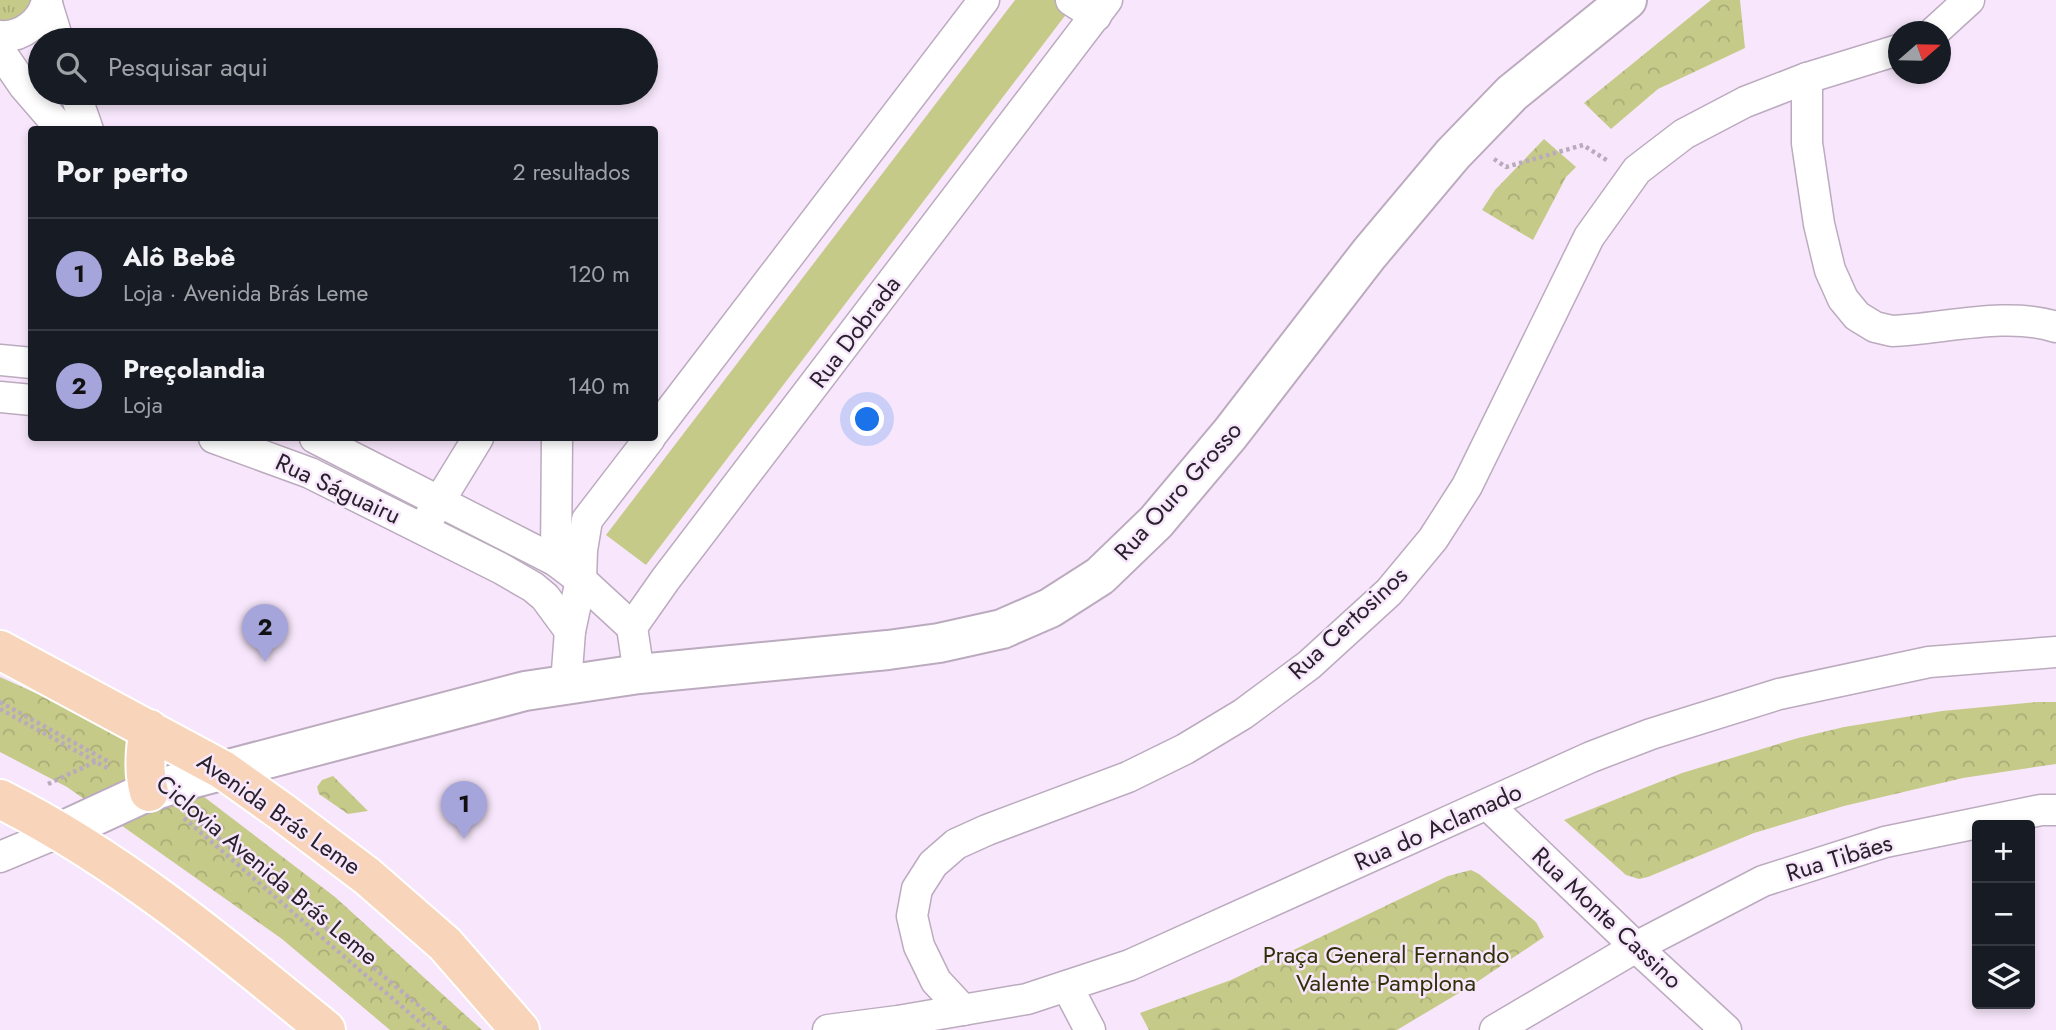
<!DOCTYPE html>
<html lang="pt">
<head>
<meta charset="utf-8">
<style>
  :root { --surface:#171b24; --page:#242831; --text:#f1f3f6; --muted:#9ea1a6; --line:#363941; --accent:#a5a4db }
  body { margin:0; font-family:Jost,sans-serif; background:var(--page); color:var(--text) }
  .controls { position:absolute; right:21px; bottom:21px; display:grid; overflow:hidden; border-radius:7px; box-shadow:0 4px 10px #0003 }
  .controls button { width:63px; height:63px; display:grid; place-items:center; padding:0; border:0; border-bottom:2px solid var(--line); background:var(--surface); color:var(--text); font:35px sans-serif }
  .compass { position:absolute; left:1888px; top:21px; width:63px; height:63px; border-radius:50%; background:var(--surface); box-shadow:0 4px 10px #0003; rotate:70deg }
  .you { position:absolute; left:868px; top:420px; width:24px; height:24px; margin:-18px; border:5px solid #fff; border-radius:50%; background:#1a73e8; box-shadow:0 0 0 10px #1a73e833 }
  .badge { display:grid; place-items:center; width:46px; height:46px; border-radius:50%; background:var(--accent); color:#111; font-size:23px; font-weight:700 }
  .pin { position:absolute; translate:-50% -58px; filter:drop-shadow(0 2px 4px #0008) }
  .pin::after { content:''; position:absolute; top:37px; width:24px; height:21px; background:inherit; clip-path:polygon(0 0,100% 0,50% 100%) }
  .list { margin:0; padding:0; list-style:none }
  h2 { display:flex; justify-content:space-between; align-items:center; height:91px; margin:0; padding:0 28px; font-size:30px }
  h2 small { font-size:23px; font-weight:400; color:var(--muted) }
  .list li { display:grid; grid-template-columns:46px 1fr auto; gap:21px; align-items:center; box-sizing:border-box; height:112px; padding:0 28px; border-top:2px solid var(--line) }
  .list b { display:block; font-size:26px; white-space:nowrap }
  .list p { margin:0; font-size:23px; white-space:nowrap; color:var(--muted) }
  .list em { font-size:23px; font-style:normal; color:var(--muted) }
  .icon { flex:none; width:38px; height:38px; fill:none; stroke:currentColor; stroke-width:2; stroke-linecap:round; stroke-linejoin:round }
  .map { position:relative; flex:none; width:2056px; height:1030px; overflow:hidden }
  .search { position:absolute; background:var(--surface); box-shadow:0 4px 10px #0003; left:28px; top:28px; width:630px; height:77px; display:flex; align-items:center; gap:18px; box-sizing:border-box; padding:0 24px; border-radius:38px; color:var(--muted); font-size:26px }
  .panel { position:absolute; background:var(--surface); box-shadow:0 4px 10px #0003; left:28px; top:126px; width:630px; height:315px; border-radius:7px }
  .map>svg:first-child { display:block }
  .grass { fill:url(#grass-tufts) }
  .park { fill:url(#park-crowns) }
  .garden { fill:#c6ca89 }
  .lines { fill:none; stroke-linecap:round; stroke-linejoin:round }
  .street-casing { stroke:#bcabbf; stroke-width:33 }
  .secondary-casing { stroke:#bcabbf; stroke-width:42 }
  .primary-casing { stroke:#fff; stroke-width:42 }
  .path { stroke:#b9abbc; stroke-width:4.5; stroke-dasharray:3.5 3.5; stroke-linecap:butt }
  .street { stroke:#fff; stroke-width:30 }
  .secondary { stroke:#fff; stroke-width:38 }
  .primary { stroke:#f8d4ba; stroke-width:38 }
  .labels { text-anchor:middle; stroke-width:5; stroke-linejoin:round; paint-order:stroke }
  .street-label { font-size:24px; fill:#28222a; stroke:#f8e7fc }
  .park-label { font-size:24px; fill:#2f3007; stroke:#f8e7fc }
</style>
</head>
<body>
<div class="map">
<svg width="2056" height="1030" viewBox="0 0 2056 1030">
  <defs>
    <pattern id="grass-tufts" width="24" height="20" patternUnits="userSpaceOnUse" patternTransform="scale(1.75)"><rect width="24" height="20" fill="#c6ca89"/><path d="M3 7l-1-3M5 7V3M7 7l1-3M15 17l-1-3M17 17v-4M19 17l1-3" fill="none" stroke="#aaad76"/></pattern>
    <pattern id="park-crowns" width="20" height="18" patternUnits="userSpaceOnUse" patternTransform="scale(1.75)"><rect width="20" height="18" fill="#c6ca89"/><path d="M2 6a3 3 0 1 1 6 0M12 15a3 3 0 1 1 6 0" fill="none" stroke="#aaad76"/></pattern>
  </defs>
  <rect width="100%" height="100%" fill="#f8e7fc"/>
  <path class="grass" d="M 0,0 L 32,0 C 24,18 19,19 0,23 Z"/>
  <g class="park">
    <polygon points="1711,0 1740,0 1745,48 1658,89 1611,129 1584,103"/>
    <polygon points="1544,139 1576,167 1566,177 1533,240 1482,210 1495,190"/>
    <polygon points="0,677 114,728 335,897 482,1030 390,1030 282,939 67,787 0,752"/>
    <polygon points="2037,702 2056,702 2056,764 1963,778 1844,806 1754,833 1648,877 1639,879 1626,875 1564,820 1682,773 1798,738 1844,727 1942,711"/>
    <polygon points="333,776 368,811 348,814 319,794 317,787 322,780"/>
    <polygon points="1471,870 1479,874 1536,922 1544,937 1474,984 1397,1030 1149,1030 1140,1013 1231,980 1448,876"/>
  </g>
  <polygon class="garden" points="1015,0 1077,0 646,565 606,535"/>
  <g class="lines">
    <g class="street-casing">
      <g id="street">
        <polyline points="1071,0 1096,16"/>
        <polyline points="47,4 58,40"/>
        <polyline points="1934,32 1969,0"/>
        <path d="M 0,36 C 22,38 43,21 47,0"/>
        <polyline points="0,51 24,86 62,130"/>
        <path d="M 1807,78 L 1807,143 L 1819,224 L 1830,270 L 1843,299 L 1857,316 L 1875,327 L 1892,331 C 1942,329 2008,311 2056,327"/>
        <polyline points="75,93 88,130"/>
        <polyline points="0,360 32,363"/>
        <polyline points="0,397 32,400"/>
        <polyline points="654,432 984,0"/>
        <polyline points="214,438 310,473 500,568 533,587 545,597 570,631"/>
        <polyline points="315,438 556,561 581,580 632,627"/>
        <polyline points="429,518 478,438"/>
        <polyline points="556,561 557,438"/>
        <polyline points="639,674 632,627 665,580 1107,0"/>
        <polyline points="566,684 570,631 581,580 582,550 587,520 650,438"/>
        <polyline points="1488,805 1636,947 1726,1030"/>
        <polyline points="0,857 60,832"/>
        <polyline points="1067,986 1090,1030"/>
        <polyline points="963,1010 936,981 919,946 912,916 917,889 933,864 956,844 987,830 1128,777 1185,749 1243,714 1309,665 1389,592 1433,539 1467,486 1589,237 1637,170 1684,134 1745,102 1807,78 1898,50"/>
        <polyline points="828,1030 898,1021 1027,999 1130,965 1591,757 1651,734 1779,694 1929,662 2056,652"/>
        <polyline points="1495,1030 1636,947 1763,881 1885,842 2041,810 2056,810"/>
      </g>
    </g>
    <g class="secondary-casing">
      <polyline id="secondary" points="60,832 140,795 187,780 525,691 639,674 888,650 939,643 1002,629 1050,608 1100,576 1156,522 1230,434 1369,254 1453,154 1512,93 1627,0"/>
    </g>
    <g class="primary-casing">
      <g id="primary">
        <polyline points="0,650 223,770 282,812 367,876 445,944 520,1030"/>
        <path d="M 149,792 C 143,771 145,750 149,729"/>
        <path d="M 0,799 C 118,858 224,946 326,1030"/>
      </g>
    </g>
    <g class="path">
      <polyline points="1494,159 1506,167 1583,145 1608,161"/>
      <polyline points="0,702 111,763"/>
      <polyline points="0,709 109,769"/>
      <polyline points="48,784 97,761"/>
      <polyline points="191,815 448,1030"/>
      <polyline points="184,818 429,1030"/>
    </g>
    <use href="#street" class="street"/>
    <use href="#secondary" class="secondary"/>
    <use href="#primary" class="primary"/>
  </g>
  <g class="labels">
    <g class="street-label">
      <text transform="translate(855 332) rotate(-53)" y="8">Rua Dobrada</text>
      <text transform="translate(338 489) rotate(25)" y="8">Rua Ságuairu</text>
      <text transform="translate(1178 491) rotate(-48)" y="8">Rua Ouro Grosso</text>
      <text transform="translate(1348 623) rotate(-43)" y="8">Rua Certosinos</text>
      <text transform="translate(279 814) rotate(35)" y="8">Avenida Brás Leme</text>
      <text transform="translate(1438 827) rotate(-24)" y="8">Rua do Aclamado</text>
      <text transform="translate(1839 858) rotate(-17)" y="8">Rua Tibães</text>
      <text transform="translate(267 870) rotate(40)" y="8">Ciclovia Avenida Brás Leme</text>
      <text transform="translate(1607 918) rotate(43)" y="8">Rua Monte Cassino</text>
    </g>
    <g class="park-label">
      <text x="1386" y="963">Praça General Fernando<tspan x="1386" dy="28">Valente Pamplona</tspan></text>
    </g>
  </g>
</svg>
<div class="controls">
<button>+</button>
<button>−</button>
<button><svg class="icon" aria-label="layers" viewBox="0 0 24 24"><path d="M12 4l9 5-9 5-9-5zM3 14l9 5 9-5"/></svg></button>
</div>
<svg class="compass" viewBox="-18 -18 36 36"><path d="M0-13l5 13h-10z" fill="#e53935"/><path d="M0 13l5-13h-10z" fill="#9ea1a6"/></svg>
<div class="you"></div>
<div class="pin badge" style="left:464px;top:839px">1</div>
<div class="pin badge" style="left:265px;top:662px">2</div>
<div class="search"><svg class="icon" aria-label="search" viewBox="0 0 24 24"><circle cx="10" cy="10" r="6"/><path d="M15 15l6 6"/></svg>Pesquisar aqui</div>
<section class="panel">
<h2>Por perto<small>2 resultados</small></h2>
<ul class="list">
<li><span class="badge">1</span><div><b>Alô Bebê</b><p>Loja · Avenida Brás Leme</p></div><em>120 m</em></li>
<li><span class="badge">2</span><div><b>Preçolandia</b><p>Loja</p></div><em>140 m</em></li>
</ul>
</section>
</div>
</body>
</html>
